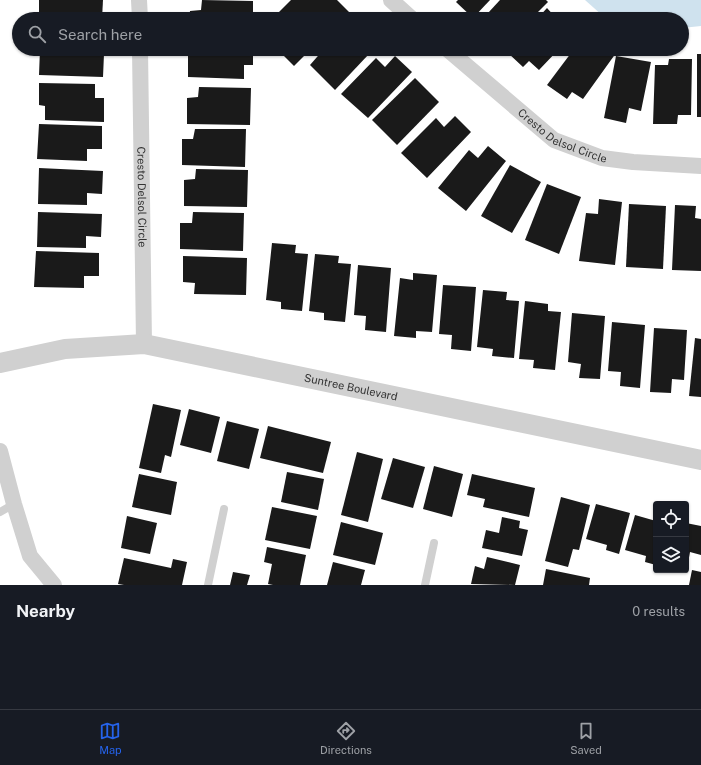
<!DOCTYPE html>
<html lang="en">
<head>
<meta charset="utf-8">
<style>
  :root { --surface:#171b24; --page:#242831; --text:#f1f3f6; --muted:#9ea1a6; --line:#363941; --accent:#2563eb }
  body { margin:0; font-family:"Public Sans",sans-serif; background:var(--page); color:var(--text) }
  .controls { position:absolute; right:12px; bottom:12px; display:grid; overflow:hidden; border-radius:4px; box-shadow:0 1px 3px #0004 }
  .controls button { width:36px; height:36px; display:grid; place-items:center; padding:0; border:0; border-bottom:1px solid var(--line); background:var(--surface); color:var(--text); font:20px sans-serif }
  .list { margin:0; padding:0; list-style:none }
  h2 { display:flex; justify-content:space-between; align-items:center; height:52px; margin:0; padding:0 16px; font-size:17px }
  h2 small { font-size:13px; font-weight:400; color:var(--muted) }
  .icon { flex:none; width:22px; height:22px; fill:none; stroke:currentColor; stroke-width:2; stroke-linecap:round; stroke-linejoin:round }
  .map { position:relative; flex:none; width:701px; height:585px; overflow:hidden }
  .search { position:absolute; background:var(--surface); box-shadow:0 1px 3px #0004; left:12px; right:12px; top:12px; height:44px; display:flex; align-items:center; gap:10px; box-sizing:border-box; padding:0 14px; border-radius:22px; color:var(--muted); font-size:15px }
  .sheet { height:124px; background:var(--surface) }
  nav { display:flex; justify-content:space-around; align-items:center; box-sizing:border-box; height:56px; border-top:1px solid var(--line); background:var(--surface); font-size:11px; color:var(--muted) }
  nav a { display:grid; justify-items:center; gap:2px }
  nav .on { color:var(--accent) }
  .map>svg:first-child { display:block }
  .water { fill:#cfe2ee }
  .building { fill:#1a1a1a }
  .lines { fill:none; stroke-linecap:round; stroke-linejoin:round }
  .service { stroke:#d0d0d0; stroke-width:8 }
  .minor { stroke:#d0d0d0; stroke-width:16 }
  .tertiary { stroke:#d0d0d0; stroke-width:20 }
  .labels { text-anchor:middle; stroke-width:4; stroke-linejoin:round; paint-order:stroke }
  .street-label { font-size:11px; fill:#333; stroke:#fff }
</style>
</head>
<body>
<div class="map">
<svg width="701" height="585" viewBox="0 0 701 585">
  <rect width="100%" height="100%" fill="#fff"/>
  <polygon class="water" points="585,0 701,0 701,26 682,28 682,19 616,19 603,16"/>
  <g class="building">
    <polygon points="39,0 103,0 102,19 39,19"/>
    <polygon points="202,0 253,1 253,19 189,19 190,11 201,10"/>
    <polygon points="291,0 337,0 349,12 342,19 284,19 278,13"/>
    <polygon points="458,0 490,0 473,18 456,2"/>
    <polygon points="500,0 546,0 548,2 531,19 495,19 488,13"/>
    <polygon points="547,8 556,18 561,14 567,19 537,19"/>
    <polygon points="40,49 89,49 89,53 104,54 103,77 39,75"/>
    <polygon points="194,49 253,49 253,65 244,65 244,79 188,77 188,55 195,54"/>
    <polygon points="277,49 311,49 294,66"/>
    <polygon points="324,49 364,49 369,54 335,90 310,65"/>
    <polygon points="507,49 559,49 539,70 529,61 523,67 506,51"/>
    <polygon points="574,49 609,49 616,53 583,99 572,92 567,99 547,85"/>
    <rect x="697" y="54" width="4" height="63"/>
    <polygon points="395,56 412,72 368,118 341,94 376,58 385,67"/>
    <polygon points="616,56 651,62 641,111 629,108 626,123 604,118"/>
    <polygon points="669,59 692,59 691,115 678,115 677,124 653,124 655,65 668,65"/>
    <polygon points="415,78 439,102 397,145 372,120"/>
    <polygon points="39,83 95,84 95,98 104,98 104,122 45,120 45,106 39,105"/>
    <polygon points="199,87 251,88 250,125 187,124 187,98 198,97"/>
    <polygon points="455,116 471,132 427,178 401,153 436,118 444,127"/>
    <polygon points="39,124 102,126 102,149 87,149 87,161 37,159"/>
    <polygon points="195,129 246,129 245,167 182,165 182,139 193,139"/>
    <polygon points="488,146 506,161 466,211 438,188 469,150 478,158"/>
    <polygon points="510,165 541,182 512,233 481,216"/>
    <polygon points="39,168 103,171 102,194 87,193 87,205 38,204"/>
    <polygon points="196,169 248,170 247,207 184,206 184,180 195,179"/>
    <polygon points="547,184 581,197 559,254 525,240"/>
    <polygon points="599,199 622,202 615,265 579,261 586,213 598,214"/>
    <polygon points="629,204 666,206 663,269 626,267"/>
    <polygon points="675,205 696,206 695,218 701,219 701,271 672,270"/>
    <polygon points="38,212 102,214 101,237 86,236 86,248 37,247"/>
    <polygon points="193,212 244,213 243,251 180,249 180,223 192,223"/>
    <polygon points="272,243 296,245 295,253 308,254 302,311 281,309 281,302 266,300"/>
    <polygon points="36,251 99,253 99,276 84,276 84,288 34,287"/>
    <polygon points="315,254 339,256 338,263 351,264 345,322 324,320 324,313 309,311"/>
    <polygon points="183,256 247,258 246,295 194,294 195,283 183,282"/>
    <polygon points="358,265 391,268 386,332 365,330 366,316 354,315"/>
    <polygon points="413,273 437,275 432,332 416,331 416,338 394,336 400,278 413,280"/>
    <polygon points="443,285 476,287 471,351 451,349 452,335 439,334"/>
    <polygon points="483,290 507,292 506,300 519,301 514,358 492,356 493,349 477,347"/>
    <polygon points="525,301 548,304 548,311 561,312 555,370 533,368 534,360 519,359"/>
    <polygon points="572,313 605,316 600,379 579,378 581,364 568,362"/>
    <polygon points="612,322 645,325 640,388 620,386 621,372 608,371"/>
    <polygon points="654,328 687,330 684,380 672,379 671,393 650,392"/>
    <polygon points="695,338 701,339 701,397 689,396"/>
    <polygon points="153,404 181,410 171,457 165,455 161,473 139,468"/>
    <polygon points="189,409 220,417 211,453 180,445"/>
    <polygon points="227,421 259,429 249,469 217,461"/>
    <polygon points="268,426 331,442 323,473 260,458"/>
    <polygon points="357,452 383,459 368,522 341,515"/>
    <polygon points="393,458 425,467 413,508 381,499"/>
    <polygon points="434,466 463,474 452,517 423,509"/>
    <polygon points="287,472 324,479 318,510 281,502"/>
    <polygon points="139,474 177,482 171,515 132,507"/>
    <polygon points="472,474 535,488 529,517 483,507 485,499 467,495"/>
    <polygon points="561,497 590,505 579,550 573,549 568,567 545,561"/>
    <polygon points="596,504 630,513 619,554 606,550 607,545 586,539"/>
    <polygon points="272,507 317,516 310,549 265,540"/>
    <polygon points="635,515 656,521 656,565 645,562 646,556 625,550"/>
    <polygon points="127,516 157,523 150,554 121,548"/>
    <polygon points="502,517 520,521 519,528 528,530 522,556 482,548 486,530 499,533"/>
    <polygon points="341,522 383,533 375,565 333,555"/>
    <polygon points="686,523 701,526 701,555 690,552 688,563 686,563"/>
    <polygon points="267,547 306,555 300,585 273,585 268,584 272,564 264,562"/>
    <polygon points="487,557 520,565 515,585 471,584 475,566 484,569"/>
    <polygon points="124,558 171,568 173,559 187,562 182,585 124,585 118,584"/>
    <polygon points="333,562 365,570 361,585 327,585"/>
    <polygon points="546,569 590,578 589,585 543,585"/>
    <polygon points="692,570 701,572 701,585 689,585"/>
    <polygon points="233,572 250,575 247,585 230,585"/>
  </g>
  <g class="lines">
    <g class="service">
      <polyline points="0,512 14,504"/>
      <polyline points="208,585 224,509"/>
      <polyline points="425,585 434,543"/>
    </g>
    <g class="minor">
      <polyline points="139,0 140,19"/>
      <polyline points="391,0 412,19"/>
      <path id="s1" d="M 140,49 L 144,344"/>
      <path id="s2" d="M 447,49 L 554,140 L 602,158 L 633,162 L 701,166"/>
      <polyline points="0,451 14,504 30,556 54,585"/>
    </g>
    <path class="tertiary" id="s3" d="M 0,363 L 65,349 L 144,344 L 701,460"/>
  </g>
  <g class="labels">
    <g class="street-label">
      <text dy="4" stroke="none"><textPath href="#s2" startOffset="146">Cresto Delsol Circle</textPath></text>
      <text dy="4" stroke="none"><textPath href="#s1" startOffset="148">Cresto Delsol Circle</textPath></text>
      <text dy="4" stroke="none"><textPath href="#s3" startOffset="357">Suntree Boulevard</textPath></text>
    </g>
  </g>
</svg>
<div class="controls">
<button><svg class="icon" aria-label="locate" viewBox="0 0 24 24"><circle cx="12" cy="12" r="6"/><path d="M12 2v4M12 18v4M2 12h4M18 12h4"/></svg></button>
<button><svg class="icon" aria-label="layers" viewBox="0 0 24 24"><path d="M12 4l9 5-9 5-9-5zM3 14l9 5 9-5"/></svg></button>
</div>
<div class="search"><svg class="icon" aria-label="search" viewBox="0 0 24 24"><circle cx="10" cy="10" r="6"/><path d="M15 15l6 6"/></svg>Search here</div>
</div>
<section class="sheet">
<h2>Nearby<small>0 results</small></h2>
<ul class="list">
</ul>
</section>
<nav>
<a class="on"><svg class="icon" aria-label="map" viewBox="0 0 24 24"><path d="M3 6l6-2 6 2 6-2v14l-6 2-6-2-6 2zM9 4v14M15 6v14"/></svg>Map</a>
<a><svg class="icon" aria-label="directions" viewBox="0 0 24 24"><path d="M12 3l9 9-9 9-9-9zM9 14v-3h6M13 9l2 2-2 2"/></svg>Directions</a>
<a><svg class="icon" aria-label="saved" viewBox="0 0 24 24"><path d="M7 4h10v16l-5-4-5 4z"/></svg>Saved</a>
</nav>
</body>
</html>
